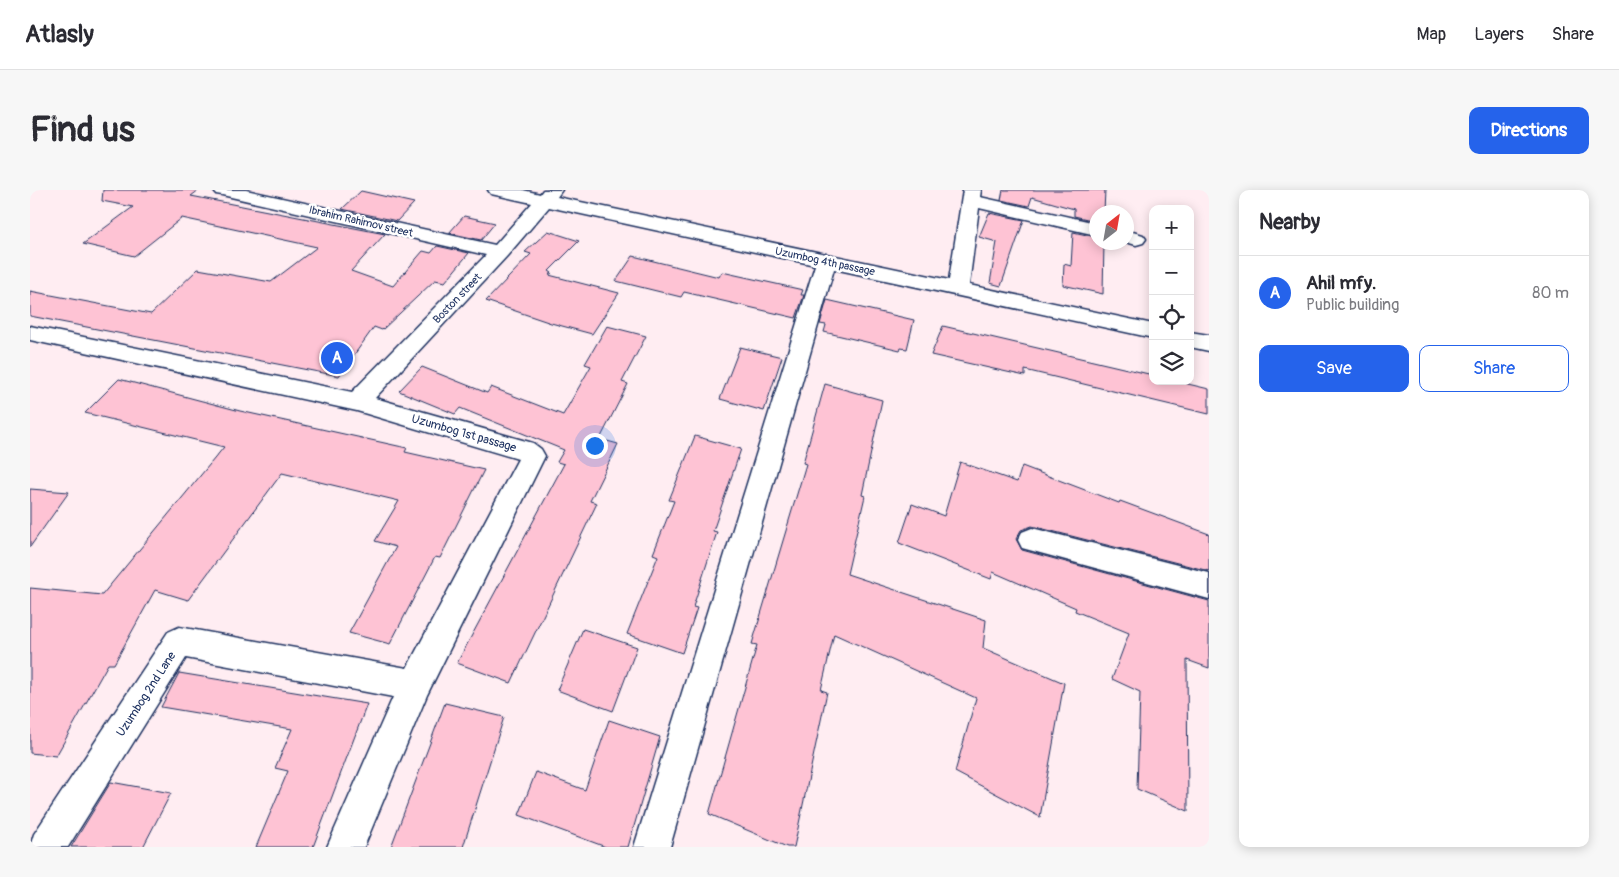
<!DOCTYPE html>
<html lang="en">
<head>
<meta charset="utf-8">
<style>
  :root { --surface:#fff; --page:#f7f7f7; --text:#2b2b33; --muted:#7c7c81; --line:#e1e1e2; --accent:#2563eb }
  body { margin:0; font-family:Pangolin,sans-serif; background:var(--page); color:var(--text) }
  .controls { position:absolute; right:15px; top:15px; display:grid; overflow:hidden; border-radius:10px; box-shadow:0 2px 12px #0003 }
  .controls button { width:45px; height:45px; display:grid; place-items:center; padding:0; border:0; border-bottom:1px solid var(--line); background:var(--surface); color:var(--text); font:25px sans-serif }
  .compass { position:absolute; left:1059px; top:15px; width:45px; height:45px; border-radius:50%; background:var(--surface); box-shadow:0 2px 12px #0003; rotate:31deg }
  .you { position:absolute; left:564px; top:255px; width:18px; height:18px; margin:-12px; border:4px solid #fff; border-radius:50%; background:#1a73e8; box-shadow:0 0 0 8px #1a73e833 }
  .badge { display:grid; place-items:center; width:32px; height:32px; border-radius:50%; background:var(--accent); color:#fff; font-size:16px; font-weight:700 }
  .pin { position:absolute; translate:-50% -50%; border:2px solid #fff; box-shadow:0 1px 5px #0006 }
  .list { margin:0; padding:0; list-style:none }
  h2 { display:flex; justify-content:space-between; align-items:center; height:65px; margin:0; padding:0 20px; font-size:21px }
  h2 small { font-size:16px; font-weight:400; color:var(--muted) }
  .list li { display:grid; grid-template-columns:32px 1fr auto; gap:15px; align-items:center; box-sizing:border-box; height:75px; padding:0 20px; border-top:1px solid var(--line) }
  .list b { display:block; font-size:19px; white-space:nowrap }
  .list p { margin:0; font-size:16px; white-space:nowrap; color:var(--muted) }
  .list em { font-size:16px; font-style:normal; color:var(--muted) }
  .actions { display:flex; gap:10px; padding:15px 20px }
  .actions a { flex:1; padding:11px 0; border:1px solid var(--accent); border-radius:10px; text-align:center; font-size:18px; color:var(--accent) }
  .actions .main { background:var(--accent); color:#fff }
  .icon { flex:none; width:28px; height:28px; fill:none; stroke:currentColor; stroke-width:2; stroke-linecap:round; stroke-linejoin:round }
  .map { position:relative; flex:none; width:1179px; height:657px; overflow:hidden; border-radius:10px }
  header { display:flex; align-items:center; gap:30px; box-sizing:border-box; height:70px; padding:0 25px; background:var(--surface); border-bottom:1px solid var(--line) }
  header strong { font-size:24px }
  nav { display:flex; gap:28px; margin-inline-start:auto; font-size:18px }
  .intro { display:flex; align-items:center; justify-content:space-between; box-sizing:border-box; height:120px; padding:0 30px }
  h1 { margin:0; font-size:35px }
  .button { padding:12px 22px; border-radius:10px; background:var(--accent); color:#fff; font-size:18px; font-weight:700 }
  main { display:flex; gap:30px; padding:0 30px }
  aside { flex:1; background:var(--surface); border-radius:10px; box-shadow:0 2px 12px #0003 }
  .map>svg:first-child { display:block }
  .building { fill:#fec3d4; stroke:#1b2f5e }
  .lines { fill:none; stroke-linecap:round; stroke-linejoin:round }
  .minor-casing { stroke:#1b2f5e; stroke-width:3 }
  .minor { fill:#fff; fill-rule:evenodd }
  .labels { text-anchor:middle; stroke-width:5; stroke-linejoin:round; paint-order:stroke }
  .far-street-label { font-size:11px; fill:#1b2f5e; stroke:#fff }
  .street-label { font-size:12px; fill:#1b2f5e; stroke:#fff }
</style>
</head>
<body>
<header>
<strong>Atlasly</strong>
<nav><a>Map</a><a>Layers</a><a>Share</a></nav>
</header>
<div class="intro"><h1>Find us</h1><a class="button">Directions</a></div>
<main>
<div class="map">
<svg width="1179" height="657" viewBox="0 0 1179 657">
  <rect width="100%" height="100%" fill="#ffedf2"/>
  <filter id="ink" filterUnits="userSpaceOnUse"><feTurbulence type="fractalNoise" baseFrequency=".02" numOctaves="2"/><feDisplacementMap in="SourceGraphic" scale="10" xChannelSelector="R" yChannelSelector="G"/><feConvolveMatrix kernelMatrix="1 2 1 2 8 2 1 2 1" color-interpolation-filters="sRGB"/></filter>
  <g filter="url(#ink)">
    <g class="building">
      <polygon points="73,0 169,0 161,6 355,44 321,81 363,96 393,61 401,63 407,56 439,63 415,92 405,90 352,140 344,137 309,186 0,126 0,101 121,124 168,79 241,92 287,57 152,28 104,66 53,54 103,17 72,11"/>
      <polygon points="973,0 1075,0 1074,22 1066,22 1066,31 1044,26 1044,19 1002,7 999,16 971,10"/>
      <polygon points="331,1 384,13 367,31 312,19"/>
      <polygon points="959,23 994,30 971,96 960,93 967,52 949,47"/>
      <polygon points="434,26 465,33 451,50 419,43"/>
      <polygon points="518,41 549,51 519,81 522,83 519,85 589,103 562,144 521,133 456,111 501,64 495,62"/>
      <polygon points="1043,42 1066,47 1066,52 1074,52 1073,104 1033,95 1034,74 1041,76"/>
      <polygon points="603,66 689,87 692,82 773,100 771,105 774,105 766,128 654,102 651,107 586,91"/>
      <polygon points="797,110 884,130 877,159 871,158 870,160 794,142 796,135 790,134"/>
      <polygon points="577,136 616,146 592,192 598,194 570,249 588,254 560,311 567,313 481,493 427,473 534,274 527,272 534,260 430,218 425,224 369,201 392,177 457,203 461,197 533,225 561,176 555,174"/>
      <polygon points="913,136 1123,185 1123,191 1145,191 1179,199 1179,224 995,180 995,186 901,165"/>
      <polygon points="710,157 752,167 734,221 690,209"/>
      <polygon points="89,189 210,221 377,258 375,262 454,280 410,368 405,367 360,454 319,443 366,357 345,351 369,311 252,283 158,410 125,400 84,474 78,474 26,566 0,563 0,398 72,405 194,257 55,223"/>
      <polygon points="795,194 852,210 832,305 835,306 817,384 956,430 953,458 1034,493 1010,627 925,582 946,508 804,444 791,500 797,502 764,657 757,657 679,624 727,455 722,454 776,274 773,273"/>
      <polygon points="665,246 711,259 683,341 687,342 663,417 667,418 652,463 597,444 628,366 623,364 644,311 639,310"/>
      <polygon points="930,272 987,292 992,276 1089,313 1090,311 1179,344 1179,381 1002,336 991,340 986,349 992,360 1179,411 1179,478 1157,470 1158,621 1107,599 1110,502 1082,489 1099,443 1045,421 1046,418 963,382 961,389 869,353 882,314 914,326"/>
      <polygon points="0,299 39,302 0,357"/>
      <polygon points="553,439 607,457 583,521 527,500"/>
      <polygon points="149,483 337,514 283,657 226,657 258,581 245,578 262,539 131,517"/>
      <polygon points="415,513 474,527 433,657 361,657"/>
      <polygon points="579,530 630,547 598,657 576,657 489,625 506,582 555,600"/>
      <polygon points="81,592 141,603 113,657 41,657"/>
    </g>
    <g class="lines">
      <g class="minor-casing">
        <g id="minor">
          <polygon points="183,0 216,0 465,55 502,13 461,4 458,0 493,0 510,4 513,0 532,0 527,7 919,90 933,0 951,0 950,7 1066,33 1066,45 949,18 939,95 1123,134 1123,148 804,79 640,657 604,657 785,75 519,17 477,66 345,208 503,253 511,259 515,266 397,505 334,657 297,657 363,507 156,468 38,657 0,657 4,644 138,442 149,437 377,478 488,269 327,221 0,150 0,136 322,202 456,65 192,5 186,4"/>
          <polygon points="1096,40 1113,45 1116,49 1113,53 1106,55 1096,52"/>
          <polygon points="1160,142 1179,145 1179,161 1160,157"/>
          <polygon points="1002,338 1179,383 1179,409 992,358 988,350 992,342"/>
        </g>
      </g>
      <use href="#minor" class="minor"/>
    </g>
  </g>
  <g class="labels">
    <g class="far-street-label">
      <text transform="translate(331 31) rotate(13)" y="4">Ibrahim Rahimov street</text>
      <text transform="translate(795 71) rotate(12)" y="4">Uzumbog 4th passage</text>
      <text transform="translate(427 108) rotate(-46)" y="4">Boston street</text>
    </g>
    <g class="street-label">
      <text transform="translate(434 243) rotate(16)" y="4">Uzumbog 1st passage</text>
      <text transform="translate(116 504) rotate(-57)" y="4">Uzumbog 2nd Lane</text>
    </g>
  </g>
</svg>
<div class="controls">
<button>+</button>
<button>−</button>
<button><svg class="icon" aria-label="locate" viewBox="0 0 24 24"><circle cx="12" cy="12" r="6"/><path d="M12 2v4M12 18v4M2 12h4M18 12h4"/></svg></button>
<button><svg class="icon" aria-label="layers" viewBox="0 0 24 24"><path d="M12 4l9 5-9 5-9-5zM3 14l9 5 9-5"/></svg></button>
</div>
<svg class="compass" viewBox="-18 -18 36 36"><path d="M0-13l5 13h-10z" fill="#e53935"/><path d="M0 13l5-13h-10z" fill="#7c7c81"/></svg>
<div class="you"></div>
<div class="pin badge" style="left:307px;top:168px">A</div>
</div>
<aside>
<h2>Nearby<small></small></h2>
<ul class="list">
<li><span class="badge">A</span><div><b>Ahil mfy.</b><p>Public building</p></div><em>80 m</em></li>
</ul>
<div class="actions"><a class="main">Save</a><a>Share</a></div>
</aside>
</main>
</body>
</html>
